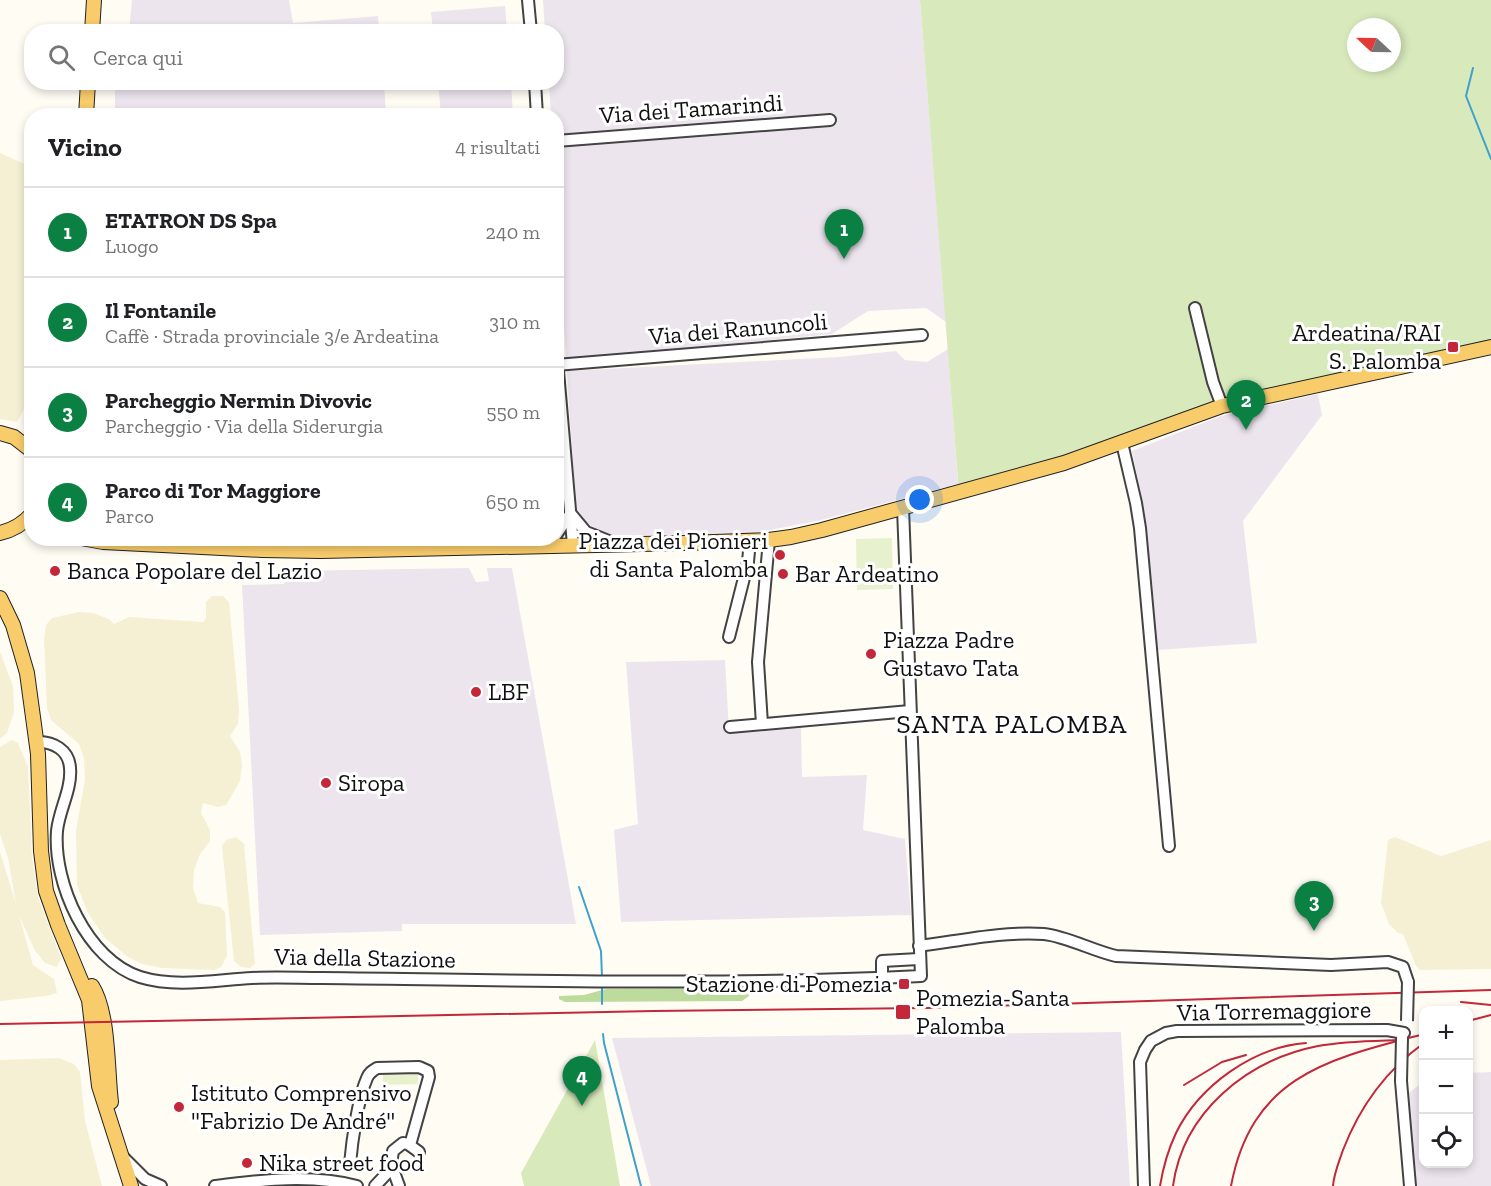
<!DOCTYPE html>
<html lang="it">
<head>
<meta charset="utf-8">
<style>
  :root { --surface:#fff; --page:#f6f6f6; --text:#202124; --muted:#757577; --line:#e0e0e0; --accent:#0b8043 }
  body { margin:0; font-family:"Zilla Slab",serif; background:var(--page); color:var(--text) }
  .controls { position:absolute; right:18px; bottom:18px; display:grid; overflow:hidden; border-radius:12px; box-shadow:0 3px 9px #0003 }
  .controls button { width:54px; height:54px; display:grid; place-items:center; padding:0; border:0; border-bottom:2px solid var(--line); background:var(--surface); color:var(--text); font:30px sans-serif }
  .compass { position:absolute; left:1347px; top:18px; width:54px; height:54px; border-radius:50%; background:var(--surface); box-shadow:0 3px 9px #0003; rotate:292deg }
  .you { position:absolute; left:920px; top:500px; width:21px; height:21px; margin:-15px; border:4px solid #fff; border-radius:50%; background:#1a73e8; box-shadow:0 0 0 9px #1a73e833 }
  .badge { display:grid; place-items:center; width:39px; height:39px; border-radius:50%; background:var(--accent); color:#fff; font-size:20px; font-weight:700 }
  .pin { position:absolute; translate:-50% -50px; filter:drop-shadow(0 2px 3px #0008) }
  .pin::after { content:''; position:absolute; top:32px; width:21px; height:18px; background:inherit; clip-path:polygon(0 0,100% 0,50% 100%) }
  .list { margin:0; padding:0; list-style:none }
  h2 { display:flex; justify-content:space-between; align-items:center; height:78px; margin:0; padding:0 24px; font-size:26px }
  h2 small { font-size:20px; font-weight:400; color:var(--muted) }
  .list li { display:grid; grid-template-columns:39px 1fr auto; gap:18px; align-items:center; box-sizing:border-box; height:90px; padding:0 24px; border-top:2px solid var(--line) }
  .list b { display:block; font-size:22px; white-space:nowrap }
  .list p { margin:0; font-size:20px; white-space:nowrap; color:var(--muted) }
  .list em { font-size:20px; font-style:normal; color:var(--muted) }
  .icon { flex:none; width:33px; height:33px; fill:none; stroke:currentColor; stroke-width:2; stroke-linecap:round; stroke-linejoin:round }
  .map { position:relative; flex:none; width:1491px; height:1186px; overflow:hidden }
  .search { position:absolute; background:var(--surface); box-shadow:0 3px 9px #0003; left:24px; top:24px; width:540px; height:66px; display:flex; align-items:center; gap:15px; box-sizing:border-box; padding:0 21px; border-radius:24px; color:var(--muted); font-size:22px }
  .panel { position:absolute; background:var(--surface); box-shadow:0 3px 9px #0003; left:24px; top:108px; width:540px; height:438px; border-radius:24px }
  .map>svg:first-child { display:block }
  .industrial { fill:#ede5ee }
  .farmland { fill:#f5f0d3 }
  .green { fill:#d8eabc; fill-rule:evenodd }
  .forest { fill:#bddb9c }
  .pitch { fill:#e8f1ce }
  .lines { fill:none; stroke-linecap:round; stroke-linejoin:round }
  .stream { stroke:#3fa0cd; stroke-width:2 }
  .minor-casing { stroke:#434343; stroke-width:14 }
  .major-casing { stroke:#212121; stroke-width:16 }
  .minor { stroke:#fff; stroke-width:10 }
  .major { stroke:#f8cb6b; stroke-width:14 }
  .rail { stroke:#c2273a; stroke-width:2 }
  .minor-bridge-casing { stroke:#434343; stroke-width:14; stroke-linecap:butt }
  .minor-bridge { stroke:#fff; stroke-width:10 }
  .poi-dot { fill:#c2273a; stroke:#fff; stroke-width:2 }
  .labels { text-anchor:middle; stroke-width:6; stroke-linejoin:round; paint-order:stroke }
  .street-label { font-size:24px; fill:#101010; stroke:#fff }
  .poi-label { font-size:24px; fill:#101010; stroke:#fff; text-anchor:start }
  .quarter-label { font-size:27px; letter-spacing:1.5px; fill:#101010; stroke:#fff }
</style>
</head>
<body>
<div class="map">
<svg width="1491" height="1186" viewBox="0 0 1491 1186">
  <rect width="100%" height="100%" fill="#fffcf4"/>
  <g class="industrial">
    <polygon points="132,0 289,0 293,23 378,16 379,31 129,31"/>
    <polygon points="543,0 920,0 946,322 926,308 868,311 832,334 566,359 557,210 556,116 551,115 549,83 556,82 556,32 545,31"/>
    <polygon points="505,6 507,31 433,31 431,12"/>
    <polygon points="384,83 386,115 115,115 115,83"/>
    <polygon points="438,83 511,83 513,115 441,115"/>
    <polygon points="948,349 958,484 817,521 754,533 615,536 598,530 584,521 576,510 567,371 839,357 896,351 905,360 927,362"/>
    <polygon points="1318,394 1322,415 1243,521 1257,643 1157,650 1142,500 1132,451 1221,416"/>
    <polygon points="469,568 476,582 489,581 487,568 512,568 576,924 402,924 402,931 260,935 242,585 284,584 288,571"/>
    <polygon points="725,660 729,730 801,725 802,777 867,775 863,830 905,839 911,915 621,922 614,830 638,824 626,662"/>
    <polygon points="1121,1032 1130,1186 651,1186 612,1038"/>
    <polygon points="1491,1072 1491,1186 1412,1186 1406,1095 1423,1082 1424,1164 1468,1164 1469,1073"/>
  </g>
  <g class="farmland">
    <polygon points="0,153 31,167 31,396 17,422 0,419"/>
    <polygon points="212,596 223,596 229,602 239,709 238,724 230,736 240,752 242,765 240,781 226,805 218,807 203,803 201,813 210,830 210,841 200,854 194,870 193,888 198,903 220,907 225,912 227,956 221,967 214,970 162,968 142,964 128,957 105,938 88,913 77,885 76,830 85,780 84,758 79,744 51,720 47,708 44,639 46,625 52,618 79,612 93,613 109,619 114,624 129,617 203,622 206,618 206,602"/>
    <polygon points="0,652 13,686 14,712 7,733 0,739"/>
    <polygon points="12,740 18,743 28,767 32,856 38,897 61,959 57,967 45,963 34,949 19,915 33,965 54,979 57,993 46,996 0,1001 0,852 16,904 8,858 0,834 0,747"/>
    <polygon points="236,837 244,844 255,964 250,968 241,967 234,961 222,846 226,840"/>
    <polygon points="1395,837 1441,856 1491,840 1491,969 1420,970 1416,966 1403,934 1398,933 1389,924 1381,903 1388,840"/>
    <polygon points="59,1058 74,1064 80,1072 85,1121 102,1186 0,1186 0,1060"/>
  </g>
  <g class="green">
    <path d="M 920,0 L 1491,0 L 1491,347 L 1318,384 L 959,493 ZM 1356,27 L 1392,27 L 1392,63 L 1356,63 Z"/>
    <polygon points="595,1040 620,1186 524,1186 521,1173"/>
  </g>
  <polygon class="forest" points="606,989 745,988 750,992 749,996 742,1001 565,1002 559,999 559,996 584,995"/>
  <g class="pitch">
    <polygon points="892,538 893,589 857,590 856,539"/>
    <polygon points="383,1070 418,1070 418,1084 383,1085"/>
  </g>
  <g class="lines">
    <g class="stream">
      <polyline points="1473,68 1466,96 1491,159"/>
      <polyline points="579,887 601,951 602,977"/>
      <polyline points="602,985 602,1004"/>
      <polyline points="603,1034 604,1043 641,1186"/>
    </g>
    <g class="minor-casing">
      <g id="minor">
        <polyline points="528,0 531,32"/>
        <polyline points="535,82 537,116"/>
        <polyline points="556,141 830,120"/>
        <polyline points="1195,308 1213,382 1222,406"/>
        <polyline points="556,348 573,545"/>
        <polyline points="556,365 922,335"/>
        <polyline points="1122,443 1136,503 1140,528 1169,846"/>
        <polyline points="571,514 586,532 611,542"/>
        <polyline points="556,535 570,514"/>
        <polyline points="729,637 748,562 750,540"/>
        <polyline points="762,724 758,662 769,540"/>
        <polyline points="730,727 910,711"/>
        <path d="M 36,742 C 53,741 69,750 70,768 C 72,789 59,810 57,831 C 53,883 87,960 140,977 C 175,988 216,980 252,978 C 276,977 299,978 322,978 C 522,980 721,986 921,976 L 903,508"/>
        <path d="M 919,946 C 959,941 1003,931 1044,934 C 1065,936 1094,951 1116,956 L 1331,965 L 1388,962 L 1403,967 L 1408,982"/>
        <polyline points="882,978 882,961 919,959"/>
        <polyline points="1401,1081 1410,1186"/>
        <polyline points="124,1158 145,1179 161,1186"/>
        <path d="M 350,1164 C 352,1141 358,1098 367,1078 C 369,1073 372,1071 377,1068 L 419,1067 L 428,1071 L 429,1077 L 410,1145"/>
        <path d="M 215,1186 C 263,1180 310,1174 357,1186"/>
        <polyline points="375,1186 392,1168"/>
        <polyline points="399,1186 391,1164 393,1151 403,1143 408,1144 419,1152"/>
        <polyline points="1144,1186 1140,1062 1145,1050 1151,1041 1166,1033 1177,1031 1387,1030 1404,1033"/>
      </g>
    </g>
    <g class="major-casing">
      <g id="major">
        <polyline points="92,32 94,0"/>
        <polyline points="86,116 88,82"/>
        <polyline points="0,433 14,437 32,451"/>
        <path d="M 0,533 C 13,530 23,524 32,514"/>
        <polyline points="81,538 103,542 262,550 321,551 685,543 769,540 791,537 822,530 1064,463 1222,406 1491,347"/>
        <polyline points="0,598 13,625 27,673 38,754 41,851 46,891 58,925 89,1000 99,1086 131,1186"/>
        <path d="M 92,986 C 109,1013 107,1069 111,1102"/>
      </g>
    </g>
    <use href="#minor" class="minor"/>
    <use href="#major" class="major"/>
    <g class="rail">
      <polyline points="1461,1002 1491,1005"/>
      <polyline points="1468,1021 1491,1015"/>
      <polyline points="0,1024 654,1011 927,1008 1491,990"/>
      <polyline points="1184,1085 1222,1062 1246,1055"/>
      <path d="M 1160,1186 C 1163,1168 1168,1150 1176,1133 C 1199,1086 1253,1047 1306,1043"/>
      <path d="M 1173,1186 C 1183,1112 1247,1060 1318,1046 C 1345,1041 1372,1041 1400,1040"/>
      <path d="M 1231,1186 C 1252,1075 1329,1059 1424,1034"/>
      <path d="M 1333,1186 C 1334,1173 1339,1162 1343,1150 C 1360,1106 1385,1071 1424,1043"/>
    </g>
    <g class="minor-bridge-casing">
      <g id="minor-bridge">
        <polyline points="1407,1021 1408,982"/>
        <polyline points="1401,1081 1402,1038"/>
      </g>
    </g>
    <use href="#minor-bridge" class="minor-bridge"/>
  </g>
  <g class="poi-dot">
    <rect x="1447" y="341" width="12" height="12" rx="3"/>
    <circle cx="780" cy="555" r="6"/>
    <circle cx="55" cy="571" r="6"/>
    <circle cx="783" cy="574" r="6"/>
    <circle cx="871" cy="654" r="6"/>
    <circle cx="476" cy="692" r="6"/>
    <circle cx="326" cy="783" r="6"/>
    <rect x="898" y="978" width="12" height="12" rx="3"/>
    <rect x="895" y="1004" width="16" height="16" rx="3"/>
    <circle cx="179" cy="1107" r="6"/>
    <circle cx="247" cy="1163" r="6"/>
  </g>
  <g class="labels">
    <g class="street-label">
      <text transform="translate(691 109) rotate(-4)" y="8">Via dei Tamarindi</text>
      <text transform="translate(738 329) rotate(-5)" y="8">Via dei Ranuncoli</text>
      <text transform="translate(365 958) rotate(1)" y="8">Via della Stazione</text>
      <text transform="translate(1274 1011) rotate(-1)" y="8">Via Torremaggiore</text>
    </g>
    <g class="poi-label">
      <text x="1441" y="341" text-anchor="end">Ardeatina/RAI<tspan x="1441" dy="28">S. Palomba</tspan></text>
      <text x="768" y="549" text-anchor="end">Piazza dei Pionieri<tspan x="768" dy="28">di Santa Palomba</tspan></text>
      <text x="67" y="579">Banca Popolare del Lazio</text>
      <text x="795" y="582">Bar Ardeatino</text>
      <text x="883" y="648">Piazza Padre<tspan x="883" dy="28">Gustavo Tata</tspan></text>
      <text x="488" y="700">LBF</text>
      <text x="338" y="791">Siropa</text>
      <text x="892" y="992" text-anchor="end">Stazione di Pomezia</text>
      <text x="916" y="1006">Pomezia-Santa<tspan x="916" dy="28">Palomba</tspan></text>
      <text x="191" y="1101">Istituto Comprensivo<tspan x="191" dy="28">"Fabrizio De André"</tspan></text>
      <text x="259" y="1171">Nika street food</text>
    </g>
    <g class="quarter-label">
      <text x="1012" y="733">SANTA PALOMBA</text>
    </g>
  </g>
</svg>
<div class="controls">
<button>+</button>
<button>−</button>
<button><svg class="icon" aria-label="locate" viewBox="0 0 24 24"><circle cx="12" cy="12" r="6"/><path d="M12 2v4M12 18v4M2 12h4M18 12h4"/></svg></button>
</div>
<svg class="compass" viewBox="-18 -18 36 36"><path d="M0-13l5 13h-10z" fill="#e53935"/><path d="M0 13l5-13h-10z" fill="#757577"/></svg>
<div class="you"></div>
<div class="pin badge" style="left:844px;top:259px">1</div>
<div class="pin badge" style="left:1246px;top:430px">2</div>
<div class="pin badge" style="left:1314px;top:931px">3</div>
<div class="pin badge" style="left:582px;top:1106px">4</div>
<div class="search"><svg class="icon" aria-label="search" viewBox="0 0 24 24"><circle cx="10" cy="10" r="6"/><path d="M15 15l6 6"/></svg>Cerca qui</div>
<section class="panel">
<h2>Vicino<small>4 risultati</small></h2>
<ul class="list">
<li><span class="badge">1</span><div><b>ETATRON DS Spa</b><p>Luogo</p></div><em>240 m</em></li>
<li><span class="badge">2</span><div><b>Il Fontanile</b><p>Caffè · Strada provinciale 3/e Ardeatina</p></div><em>310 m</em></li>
<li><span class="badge">3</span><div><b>Parcheggio Nermin Divovic</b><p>Parcheggio · Via della Siderurgia</p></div><em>550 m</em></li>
<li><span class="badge">4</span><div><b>Parco di Tor Maggiore</b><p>Parco</p></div><em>650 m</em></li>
</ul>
</section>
</div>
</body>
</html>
